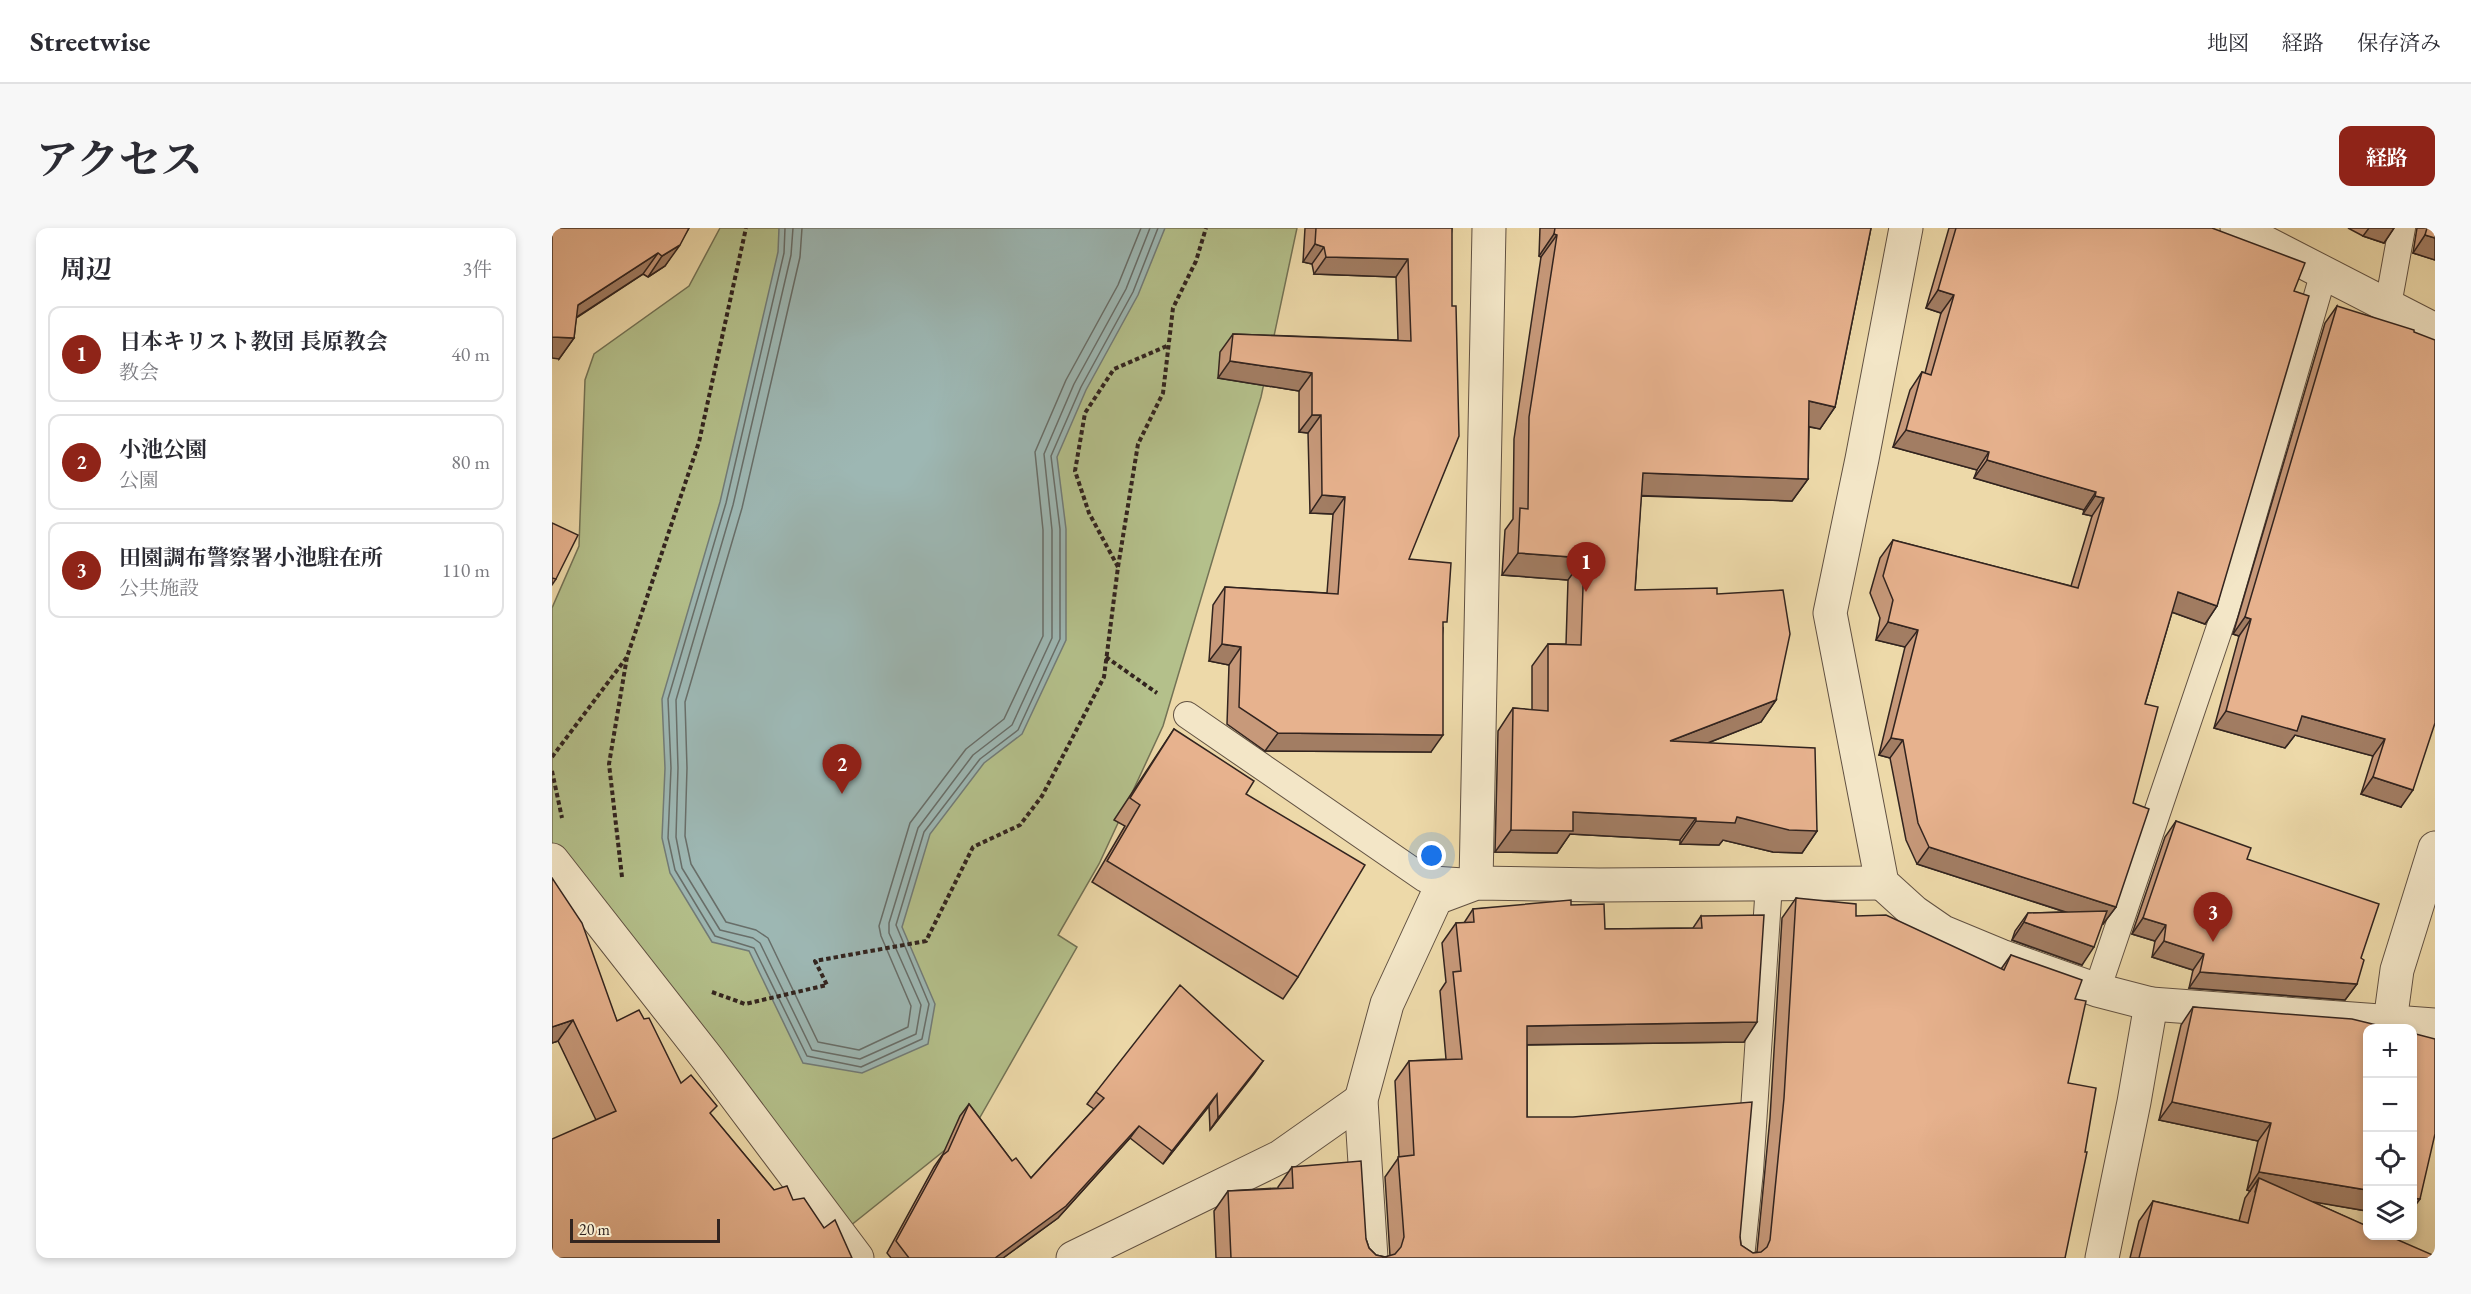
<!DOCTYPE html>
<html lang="ja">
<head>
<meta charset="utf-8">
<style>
  :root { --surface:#fff; --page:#f7f7f7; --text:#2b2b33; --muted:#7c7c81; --line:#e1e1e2; --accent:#8f2418 }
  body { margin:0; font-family:"EB Garamond","Noto Serif JP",serif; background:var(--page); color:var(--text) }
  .controls { position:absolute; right:18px; bottom:18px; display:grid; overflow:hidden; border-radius:12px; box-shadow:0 3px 9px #0003 }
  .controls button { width:54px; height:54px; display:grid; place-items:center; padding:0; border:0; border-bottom:2px solid var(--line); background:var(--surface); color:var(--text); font:30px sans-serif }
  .scale { position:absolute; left:18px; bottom:15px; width:150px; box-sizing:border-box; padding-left:6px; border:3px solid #32241f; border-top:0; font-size:16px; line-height:21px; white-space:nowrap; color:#32241f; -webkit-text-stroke:4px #f3e6c7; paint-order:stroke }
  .you { position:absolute; left:880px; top:628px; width:21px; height:21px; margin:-15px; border:4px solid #fff; border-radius:50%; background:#1a73e8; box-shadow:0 0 0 9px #1a73e833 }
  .badge { display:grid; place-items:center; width:39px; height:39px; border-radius:50%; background:var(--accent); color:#fff; font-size:20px; font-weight:700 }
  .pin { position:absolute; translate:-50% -50px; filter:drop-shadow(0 2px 3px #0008) }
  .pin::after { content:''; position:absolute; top:32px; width:21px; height:18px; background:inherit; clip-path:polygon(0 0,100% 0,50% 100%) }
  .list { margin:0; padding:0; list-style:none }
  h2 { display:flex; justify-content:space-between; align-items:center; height:78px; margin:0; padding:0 24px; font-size:26px }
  h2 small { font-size:20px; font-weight:400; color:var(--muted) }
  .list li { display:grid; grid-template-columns:39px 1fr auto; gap:18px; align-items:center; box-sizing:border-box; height:96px; margin:0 12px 12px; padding:0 12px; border:2px solid var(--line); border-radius:12px }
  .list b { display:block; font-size:22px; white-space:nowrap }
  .list p { margin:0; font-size:20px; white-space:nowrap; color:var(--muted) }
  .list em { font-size:20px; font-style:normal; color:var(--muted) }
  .icon { flex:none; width:33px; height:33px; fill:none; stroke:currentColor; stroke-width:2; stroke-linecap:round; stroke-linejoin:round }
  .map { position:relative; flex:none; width:1883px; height:1030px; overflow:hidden; border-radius:12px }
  header { display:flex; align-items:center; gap:36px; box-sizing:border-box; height:84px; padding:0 30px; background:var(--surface); border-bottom:2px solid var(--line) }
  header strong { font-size:28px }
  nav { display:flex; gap:33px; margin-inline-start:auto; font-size:21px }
  .intro { display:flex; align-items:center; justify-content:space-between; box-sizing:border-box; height:144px; padding:0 36px }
  h1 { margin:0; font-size:42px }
  .button { padding:15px 27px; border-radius:12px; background:var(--accent); color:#fff; font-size:21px; font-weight:700 }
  main { display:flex; gap:36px; padding:0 36px }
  aside { flex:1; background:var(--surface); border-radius:12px; box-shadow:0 3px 9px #0003 }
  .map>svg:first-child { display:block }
  .green { fill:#b4c08b; stroke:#737255; stroke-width:1.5 }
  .water { fill:#9db7b3; stroke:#727c78; stroke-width:1.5 }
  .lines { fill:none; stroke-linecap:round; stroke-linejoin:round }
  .shore { stroke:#686e69; stroke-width:1.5 }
  .service-casing { stroke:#615142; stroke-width:28 }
  .minor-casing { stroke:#615142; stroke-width:35 }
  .tertiary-casing { stroke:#615142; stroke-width:35 }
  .path { stroke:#32241f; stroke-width:4; stroke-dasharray:4.5 3; stroke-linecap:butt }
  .service { stroke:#f3e6c7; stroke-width:26 }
  .minor { stroke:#f3e6c7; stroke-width:33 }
  .tertiary { stroke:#f3e6c7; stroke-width:33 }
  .wall { fill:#c7997a; stroke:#32241f; stroke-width:1.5 }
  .shaded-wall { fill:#a27d63; stroke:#32241f; stroke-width:1.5 }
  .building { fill:#e7b28e; stroke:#32241f; stroke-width:1.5 }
</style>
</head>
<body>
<header>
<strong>Streetwise</strong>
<nav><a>地図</a><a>経路</a><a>保存済み</a></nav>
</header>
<div class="intro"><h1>アクセス</h1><a class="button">経路</a></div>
<main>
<aside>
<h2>周辺<small>3件</small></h2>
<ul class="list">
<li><span class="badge">1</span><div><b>日本キリスト教団 長原教会</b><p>教会</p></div><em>40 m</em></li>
<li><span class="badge">2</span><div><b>小池公園</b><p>公園</p></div><em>80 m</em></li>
<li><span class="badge">3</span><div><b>田園調布警察署小池駐在所</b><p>公共施設</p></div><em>110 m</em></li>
</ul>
</aside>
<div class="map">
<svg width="1883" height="1030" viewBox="0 0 1883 1030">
  <rect width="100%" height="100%" fill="#edd9a9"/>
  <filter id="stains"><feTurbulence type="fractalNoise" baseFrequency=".00333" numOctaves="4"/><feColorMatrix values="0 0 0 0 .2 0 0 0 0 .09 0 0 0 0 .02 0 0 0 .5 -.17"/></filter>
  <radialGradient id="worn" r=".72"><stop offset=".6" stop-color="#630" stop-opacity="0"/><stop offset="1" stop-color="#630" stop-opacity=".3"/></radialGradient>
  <polygon class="green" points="168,0 745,0 709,169 611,498 547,636 506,707 525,719 423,898 288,1006 0,634 0,380 27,318 33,152 42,126 137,58"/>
  <polygon class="water" points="227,0 613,0 586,67 534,162 505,229 514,301 514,412 470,506 432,535 378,606 350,699 383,776 376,816 310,845 251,835 197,723 160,714 118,645 110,610 113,540 110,471 168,274 226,24"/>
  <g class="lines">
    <g class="shore">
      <polyline points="233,0 232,25 174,275 116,471 119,540 116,610 123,642 163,708 202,720 255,828 309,839 370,811 377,776 344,697 372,604 428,531 466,502 508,411 508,301 499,228 529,159 581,64 606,0"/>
      <polyline points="241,0 239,27 181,277 124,472 126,540 124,609 130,640 168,702 201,710 208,715 260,822 308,831 364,806 369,777 337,705 337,695 366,600 421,527 460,497 500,410 500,302 492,226 522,156 574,61 598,0"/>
      <polyline points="250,0 248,29 190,280 133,474 135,540 133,608 139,636 174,694 204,702 216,710 266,814 307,822 356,799 359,778 329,708 327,698 358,595 414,521 452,491 491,408 491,302 483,224 514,152 566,57 589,0"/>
    </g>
    <g class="service-casing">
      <g id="service">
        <polyline points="1836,77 1850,0"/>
        <polyline points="635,487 873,651 919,654"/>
        <polyline points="1545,762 1673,384 1772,44"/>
        <polyline points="1189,1030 1198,943 1217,656"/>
      </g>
    </g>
    <g class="minor-casing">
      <g id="minor">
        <polyline points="1685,0 1883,102"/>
        <polyline points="0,632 155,830 305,1030"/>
        <polyline points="924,655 937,0"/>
        <polyline points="1599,776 1883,797"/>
        <polyline points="1838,794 1845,742 1883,620"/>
        <polyline points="521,1030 728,929 809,872"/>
        <polyline points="819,1030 809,872 835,776 884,670 924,655 1047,657 1330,655"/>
      </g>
    </g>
    <g class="tertiary-casing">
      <polyline id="tertiary" points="1354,0 1310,231 1278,385 1330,655 1362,684 1391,704 1449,728 1545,762 1599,776 1582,874 1550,1030"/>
    </g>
    <g class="path">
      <polyline points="566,339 537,285 523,243 533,185 562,141 615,118"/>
      <polyline points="554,429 605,465"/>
      <polyline points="0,529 75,429 147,214 194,0"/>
      <polyline points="0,543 10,590"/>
      <polyline points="70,649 57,536 75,429"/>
      <polyline points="160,764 193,776 275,757 263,733 374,713 421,619 468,597 490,568 552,449 566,339 586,216 611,165 621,80 644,33 654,0"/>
    </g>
    <use href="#service" class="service"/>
    <use href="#minor" class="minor"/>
    <use href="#tertiary" class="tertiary"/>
  </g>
  <g class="wall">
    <polygon points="0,0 137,0 113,38 96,49 91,46 24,90 22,110 7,131"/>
    <polygon points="753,0 900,0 857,331 891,400 879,524 713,523 675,496 677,437 657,433 661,377 673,359 775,365 781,286 758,285 756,205 747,204 747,163 666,150 668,124 681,106 846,112 844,49 762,46 760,36 751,34"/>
    <polygon points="988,0 1319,0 1283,179 1268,201 1257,199 1256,251 1240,273 1089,268 1083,362 1165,366 1224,472 1209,494 1156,515 1265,603 1250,625 1221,624 1171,612 1167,617 1128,616 1128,612 1018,606 1005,625 943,624 946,503 961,480 980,482 980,438 996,416 1014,416 1016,352 950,347 953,302 961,291 962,211 989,29 987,28"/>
    <polygon points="1397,0 1660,0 1742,63 1665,378 1653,396 1620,384 1593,476 1581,575 1564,679 1551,696 1550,696 1530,737 1460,712 1463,703 1476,685 1513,684 1365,636 1354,612 1338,530 1327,527 1353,419 1324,412 1328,390 1318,365 1328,330 1341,312 1519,358 1540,288 1531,286 1532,282 1422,250 1425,242 1341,219 1358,162 1370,144 1373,145 1389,85 1374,80"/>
    <polygon points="1796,0 1842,0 1832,15 1811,8"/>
    <polygon points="1865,0 1883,0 1883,32 1861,25"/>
    <polygon points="1785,78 1849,579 1809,566 1821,528 1743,507 1733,520 1662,500 1687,408 1681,406 1773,95"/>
    <polygon points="0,295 4,351 0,357"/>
    <polygon points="622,501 694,566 746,749 731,771 540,654 573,598 562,592"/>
    <polygon points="1624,593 1809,730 1805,756 1793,772 1637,760 1641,742 1600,729 1603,713 1580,706 1613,609"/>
    <polygon points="0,650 65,793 129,855 159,887 222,962 241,972 272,1000 44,892 6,813 0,815"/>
    <polygon points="1244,670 1304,688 1449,741 1459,727 1523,771 1516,855 1513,1030 664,1030 662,983 676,963 726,960 726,959 740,939 814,1011 817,1020 824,1027 833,1029 838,1028 833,949 847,929 843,853 857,833 894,831 888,763 894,754 890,715 904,695 912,695 921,681 1019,677 1053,701 1141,700 1149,688 1192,814 975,817 975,889 1188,1009 1189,1017 1201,1025 1205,1024 1218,890 1230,690"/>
    <polygon points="1641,779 1815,801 1815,983 1759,973 1883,1030 1578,1030 1587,993 1601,973 1687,993 1693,970 1698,963 1695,962 1706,913 1607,892 1629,797"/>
    <polygon points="711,833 658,902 657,878 611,936 578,910 506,990 451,1030 339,1030 335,1025 382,939 391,926 408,888 417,876 460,933 479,950 542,881 535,876 544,864"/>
  </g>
  <g class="shaded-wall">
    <polygon points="1817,0 1842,0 1832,15 1811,8"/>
    <polygon points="1002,6 1005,7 989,29 987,28"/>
    <polygon points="1873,7 1883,10 1883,32 1861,25"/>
    <polygon points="763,16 772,19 760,36 751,34"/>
    <polygon points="128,17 113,38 96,49 110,28"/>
    <polygon points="106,25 91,46 11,98 26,77"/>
    <polygon points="774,29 856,31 844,49 762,46"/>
    <polygon points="1386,62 1402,67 1389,85 1374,80"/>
    <polygon points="0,109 22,110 7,131 0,130"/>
    <polygon points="678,133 760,145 747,163 666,150"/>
    <polygon points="1257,173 1283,179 1268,201 1241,195"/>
    <polygon points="760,187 769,187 756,205 747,204"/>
    <polygon points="1354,202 1437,224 1425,242 1341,219"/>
    <polygon points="1435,232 1544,264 1532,282 1422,250"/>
    <polygon points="1091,245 1256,251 1240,273 1075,267"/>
    <polygon points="770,267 793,269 781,286 758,285"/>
    <polygon points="1543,268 1552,270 1540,288 1531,286"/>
    <polygon points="966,325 1032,330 1016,352 950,347"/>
    <polygon points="1626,364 1665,378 1653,396 1614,382"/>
    <polygon points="1693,389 1699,391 1687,408 1681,406"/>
    <polygon points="1336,394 1366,402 1353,419 1324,412"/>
    <polygon points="670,416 689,419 677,437 657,433"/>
    <polygon points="1224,472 1209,494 1102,536 1118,513"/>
    <polygon points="1674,483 1750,488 1833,511 1821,528 1743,507 1733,520 1662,500"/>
    <polygon points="726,505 891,507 879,524 713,523"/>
    <polygon points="1339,510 1351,512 1338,530 1327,527"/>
    <polygon points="1821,549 1861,562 1849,579 1809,566"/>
    <polygon points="1021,584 1144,590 1128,612 1018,606 1005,625 943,624 959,602"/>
    <polygon points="1185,589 1265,603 1250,625 1221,624 1171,612 1167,617 1128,616 1144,593"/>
    <polygon points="1377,619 1564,679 1551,696 1365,636"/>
    <polygon points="1591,690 1614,697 1603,713 1580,706"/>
    <polygon points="1472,694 1542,719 1530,737 1460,712"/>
    <polygon points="1612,713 1652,726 1641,742 1600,729"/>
    <polygon points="1648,744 1805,756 1793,772 1637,760"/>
    <polygon points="21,792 6,813 0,815 0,799"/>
    <polygon points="1205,794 1192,814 961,817 975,798"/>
    <polygon points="711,833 702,846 658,902 666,890"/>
    <polygon points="665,866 657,878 611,936 620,923"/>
    <polygon points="1620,874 1719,895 1706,913 1607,892"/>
    <polygon points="587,898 578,910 506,990 451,1030 443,1030"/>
    <polygon points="1707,944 1815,962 1815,983 1703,964 1707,950 1698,963 1695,962"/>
    <polygon points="1860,970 1868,971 1860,982"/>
  </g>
  <g class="building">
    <polygon points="0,0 137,0 128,17 110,28 106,25 26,77 22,110 0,109"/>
    <polygon points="764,0 900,0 900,78 904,78 907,208 857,331 899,335 895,394 891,394 891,507 726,505 687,479 689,419 670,416 673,359 786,366 793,269 770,267 769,187 760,187 760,145 678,133 681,106 859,113 856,31 774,29 772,19 763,16"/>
    <polygon points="1003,0 1319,0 1283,179 1257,173 1256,251 1091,245 1083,362 1165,360 1165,366 1231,362 1238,406 1224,472 1118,513 1263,520 1265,603 1237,602 1185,589 1183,595 1144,593 1144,590 1021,584 1021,603 959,602 961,480 996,483 996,416 1029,417 1032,330 966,325 968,280 976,281 977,189 1005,7 1002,6"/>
    <polygon points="1404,0 1660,0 1753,35 1742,63 1757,68 1665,378 1626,364 1593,476 1606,479 1581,575 1597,581 1564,679 1377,619 1366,595 1351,512 1339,510 1366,402 1336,394 1341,372 1331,348 1341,312 1526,360 1552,270 1543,268 1544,264 1435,232 1437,224 1354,202 1370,144 1379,147 1402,67 1386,62"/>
    <polygon points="1875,0 1883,0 1883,10 1873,7"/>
    <polygon points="1785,78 1862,102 1862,104 1883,112 1883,495 1861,562 1821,549 1833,511 1750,488 1745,503 1674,483 1699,391 1693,389"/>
    <polygon points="0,295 26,307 4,351 0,350"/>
    <polygon points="622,501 702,553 694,566 813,637 746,749 555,633 588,577 578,570"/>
    <polygon points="1624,593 1699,620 1695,631 1827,676 1809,730 1812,732 1805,756 1648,744 1652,726 1612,713 1614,697 1591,690"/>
    <polygon points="0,650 30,695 65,793 87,782 92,791 97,790 129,855 139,847 165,878 158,885 222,962 235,958 241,972 252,970 272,1000 283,992 300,1030 0,1030 0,911 64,883 21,792 0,799"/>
    <polygon points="1244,670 1304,676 1304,688 1334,687 1452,742 1459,727 1530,752 1523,771 1534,773 1516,855 1544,860 1533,924 1535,924 1513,1030 679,1030 676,963 741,960 740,939 809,933 814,1011 817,1020 824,1027 833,1029 843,1026 849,1019 852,1009 846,929 862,927 857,833 910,831 901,744 909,743 904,695 922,694 921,681 1019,672 1019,677 1052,676 1053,701 1150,700 1149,688 1212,687 1205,794 975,798 975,889 1021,889 1200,874 1188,1009 1189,1017 1201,1025 1209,1024 1215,1019 1218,1012 1232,870"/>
    <polygon points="1555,683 1542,719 1472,694 1476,685"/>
    <polygon points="628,757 711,833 666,890 665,866 620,923 587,898 514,978 443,1030 357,1030 344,1013 391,927 396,923 417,876 460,933 464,930 479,950 552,870 544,864"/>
    <polygon points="1641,779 1800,791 1841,801 1815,801 1815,962 1707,944 1719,895 1620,874"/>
    <polygon points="1860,805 1883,811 1883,906 1868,971 1860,970"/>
    <polygon points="1707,950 1815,998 1815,1008 1837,1008 1883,1028 1883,1030 1587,1030 1601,973 1696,995"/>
  </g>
  <rect width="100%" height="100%" filter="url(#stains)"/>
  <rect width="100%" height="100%" fill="url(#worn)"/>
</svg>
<div class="controls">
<button>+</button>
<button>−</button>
<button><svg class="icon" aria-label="locate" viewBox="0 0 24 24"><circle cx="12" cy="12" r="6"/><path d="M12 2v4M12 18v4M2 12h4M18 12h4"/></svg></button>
<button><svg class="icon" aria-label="layers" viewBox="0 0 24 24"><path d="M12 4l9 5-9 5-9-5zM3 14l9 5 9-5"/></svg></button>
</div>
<div class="scale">20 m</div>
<div class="you"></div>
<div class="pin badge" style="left:1034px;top:364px">1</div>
<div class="pin badge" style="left:290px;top:566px">2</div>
<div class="pin badge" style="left:1661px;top:714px">3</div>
</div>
</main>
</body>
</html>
